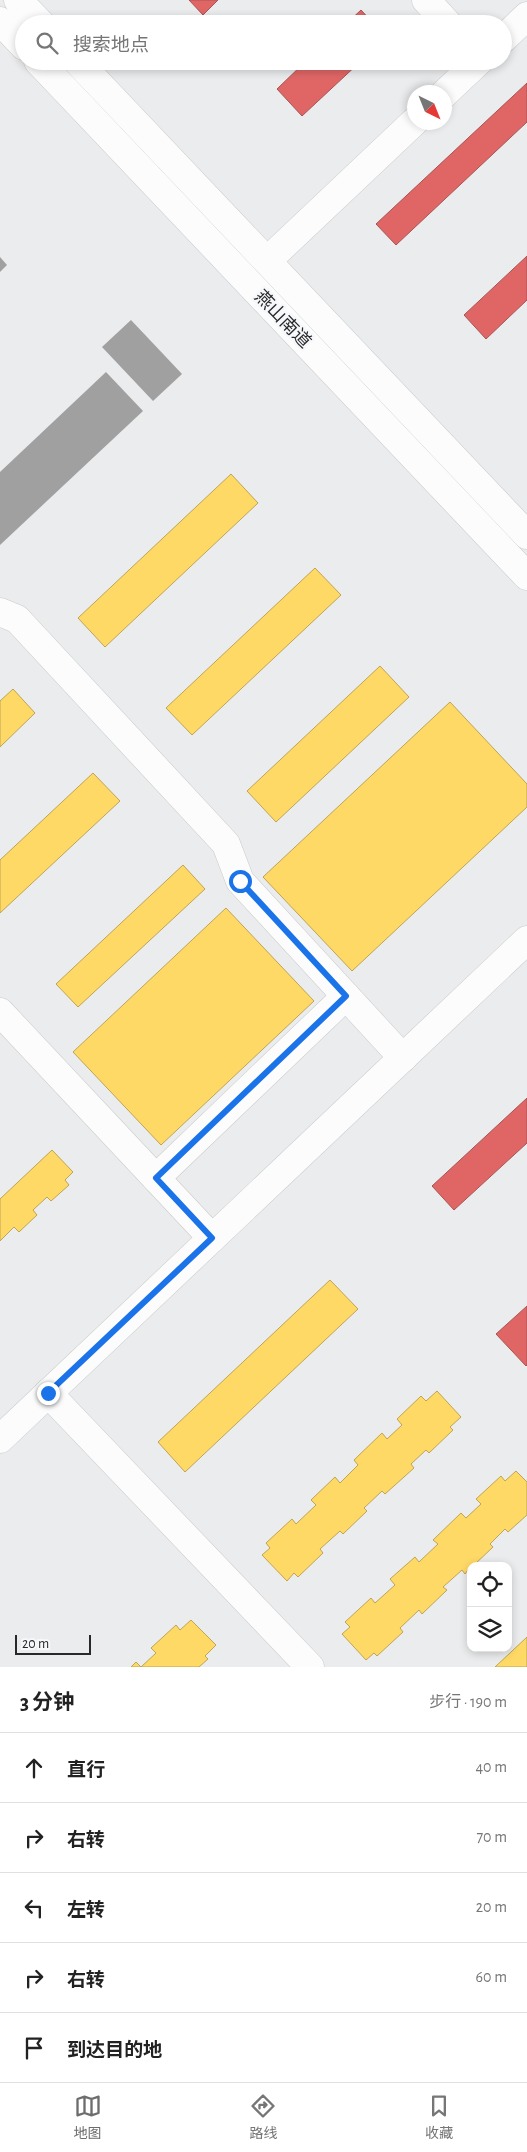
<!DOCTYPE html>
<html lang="zh">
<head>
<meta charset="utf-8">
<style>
  :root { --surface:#fff; --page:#f2f2f2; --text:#222; --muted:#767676; --line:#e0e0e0; --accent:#6d6d6e }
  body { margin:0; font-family:"Alegreya Sans","Noto Sans SC",sans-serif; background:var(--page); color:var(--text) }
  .controls { position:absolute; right:15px; bottom:15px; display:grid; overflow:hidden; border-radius:10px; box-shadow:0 2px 8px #0003 }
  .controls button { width:45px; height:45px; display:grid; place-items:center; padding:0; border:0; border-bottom:1px solid var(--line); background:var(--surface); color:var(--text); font:25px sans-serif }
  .compass { position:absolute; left:407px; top:85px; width:45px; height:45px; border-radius:50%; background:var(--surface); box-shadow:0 2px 8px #0003; rotate:137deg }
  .scale { position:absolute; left:15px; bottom:12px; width:76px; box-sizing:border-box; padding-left:5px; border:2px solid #29292a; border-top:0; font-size:14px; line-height:18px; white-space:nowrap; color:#29292a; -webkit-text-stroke:4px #f7f8fb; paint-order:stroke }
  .stop { position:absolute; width:15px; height:15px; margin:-11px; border:4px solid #1a73e8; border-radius:50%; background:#fff }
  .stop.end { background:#1a73e8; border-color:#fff; box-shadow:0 1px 5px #0008 }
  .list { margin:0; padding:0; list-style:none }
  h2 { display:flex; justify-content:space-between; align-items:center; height:65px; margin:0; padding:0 20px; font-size:21px }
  h2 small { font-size:16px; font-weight:400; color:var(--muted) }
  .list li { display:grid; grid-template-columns:32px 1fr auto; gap:15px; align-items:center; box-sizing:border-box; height:70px; padding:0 20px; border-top:1px solid var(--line) }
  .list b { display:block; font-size:19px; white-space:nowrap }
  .list em { font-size:16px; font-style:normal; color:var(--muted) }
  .icon { flex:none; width:28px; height:28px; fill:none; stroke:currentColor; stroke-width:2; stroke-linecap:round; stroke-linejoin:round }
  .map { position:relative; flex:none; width:527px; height:1667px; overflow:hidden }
  .search { position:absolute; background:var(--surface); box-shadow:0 2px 8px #0003; left:15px; right:15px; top:15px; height:55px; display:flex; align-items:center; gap:12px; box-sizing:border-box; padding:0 18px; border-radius:28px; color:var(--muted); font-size:19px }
  .sheet { height:415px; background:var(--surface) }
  nav { display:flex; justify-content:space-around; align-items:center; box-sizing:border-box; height:70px; border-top:1px solid var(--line); background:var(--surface); font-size:14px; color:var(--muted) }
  nav a { display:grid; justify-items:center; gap:2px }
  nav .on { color:var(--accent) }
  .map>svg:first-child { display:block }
  .homes { fill:#ffd966; stroke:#bfa454 }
  .shops { fill:#e06666; stroke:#a95454 }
  .building { fill:#a0a0a1 }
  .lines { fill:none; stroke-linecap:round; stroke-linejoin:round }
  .minor-casing { stroke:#c9cacb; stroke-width:29 }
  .major-casing { stroke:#c9cacb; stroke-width:29 }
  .minor { stroke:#fcfcfc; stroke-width:28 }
  .major { stroke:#fcfcfc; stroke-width:28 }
  .route { stroke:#1a73e8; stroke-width:6 }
  .labels { text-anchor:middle; stroke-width:5; stroke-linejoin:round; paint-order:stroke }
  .street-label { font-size:18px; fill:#29292a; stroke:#f7f8fb }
</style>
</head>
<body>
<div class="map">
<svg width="527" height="1667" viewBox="0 0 527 1667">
  <rect width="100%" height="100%" fill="#ebeced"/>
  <g class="homes">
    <polygon points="231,474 258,503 105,647 78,618"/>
    <polygon points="315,568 341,595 192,735 166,708"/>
    <polygon points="380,666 409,697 276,822 247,791"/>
    <polygon points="13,689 35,713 0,747 0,701"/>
    <polygon points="450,702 527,784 527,807 352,971 263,877"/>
    <polygon points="93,773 120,801 0,913 0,860"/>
    <polygon points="183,865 205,889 78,1007 56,984"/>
    <polygon points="226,908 314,1001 161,1145 73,1052"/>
    <polygon points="52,1150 73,1172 65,1180 69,1185 51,1201 47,1197 33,1210 37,1215 19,1232 14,1227 0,1241 0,1199"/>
    <polygon points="330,1280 358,1309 185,1472 158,1442"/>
    <polygon points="437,1391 461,1417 450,1427 453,1430 429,1453 426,1450 411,1464 414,1468 385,1494 382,1491 364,1508 367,1511 343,1534 340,1531 320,1549 323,1553 298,1577 294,1573 287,1581 262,1555 270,1548 266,1543 292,1519 296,1524 316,1505 311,1500 335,1477 340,1483 358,1465 354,1460 382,1433 387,1439 402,1425 397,1419 421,1396 426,1401"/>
    <polygon points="516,1471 527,1482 527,1515 508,1532 505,1529 490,1544 493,1547 473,1566 471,1566 465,1574 462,1570 443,1587 447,1590 422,1614 419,1610 400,1628 403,1632 377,1656 374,1653 366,1660 342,1634 350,1627 345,1622 371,1598 375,1603 395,1585 390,1579 415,1557 419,1562 438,1544 433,1540 461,1513 466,1518 481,1504 476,1499 501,1476 505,1481"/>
    <polygon points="191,1620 216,1645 205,1656 208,1659 199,1667 141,1667 156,1653 151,1648 176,1625 180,1630"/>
    <polygon points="527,1637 527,1667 495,1667"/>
    <polygon points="136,1662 141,1667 131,1667"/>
  </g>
  <g class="shops">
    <polygon points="189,0 218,0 203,15"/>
    <polygon points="361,10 374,24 346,24"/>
    <polygon points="306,61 361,61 302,116 277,89"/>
    <polygon points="527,83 527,122 396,245 376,224"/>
    <polygon points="527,256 527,300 486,339 464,315"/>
    <polygon points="527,1098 527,1143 454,1210 432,1186"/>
    <polygon points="527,1306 527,1365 526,1366 496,1334"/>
  </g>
  <g class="building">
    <polygon points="0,257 7,265 0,272"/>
    <polygon points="131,320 182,374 153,401 102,347"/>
    <polygon points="106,372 143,411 0,545 0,472"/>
  </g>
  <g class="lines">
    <g class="minor-casing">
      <g id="minor">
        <polyline points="426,0 448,24"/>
        <polyline points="503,39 527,16"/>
        <polyline points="444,94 479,61"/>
        <polyline points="267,261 414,122"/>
        <polyline points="0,612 17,619 226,844 240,881 403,1058"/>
        <polyline points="0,1012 212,1238"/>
        <polyline points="156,1178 346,996"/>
        <polyline points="48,1393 310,1667"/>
        <polyline points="0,1439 527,940"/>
      </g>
    </g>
    <g class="major-casing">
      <g id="major">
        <polyline points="18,0 41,24"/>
        <polyline points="0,21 24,46"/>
        <polyline points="38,61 527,576"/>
        <polyline points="77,61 527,535"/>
      </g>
    </g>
    <use href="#minor" class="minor"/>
    <use href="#major" class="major"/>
  </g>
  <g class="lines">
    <polyline class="route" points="48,1393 212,1238 156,1178 346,996 240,881"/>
  </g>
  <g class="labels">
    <g class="street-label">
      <text transform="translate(283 319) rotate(46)" y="6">燕山南道</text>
    </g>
  </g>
</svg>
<div class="controls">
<button><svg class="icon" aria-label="locate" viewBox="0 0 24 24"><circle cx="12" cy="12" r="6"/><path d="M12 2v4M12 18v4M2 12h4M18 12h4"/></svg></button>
<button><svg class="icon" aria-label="layers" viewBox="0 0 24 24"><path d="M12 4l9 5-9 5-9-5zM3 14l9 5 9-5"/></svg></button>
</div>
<svg class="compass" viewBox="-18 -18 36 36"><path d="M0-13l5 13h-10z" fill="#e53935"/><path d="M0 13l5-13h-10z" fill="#767676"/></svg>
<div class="scale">20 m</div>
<div class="stop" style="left:240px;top:881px"></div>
<div class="stop end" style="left:48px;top:1393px"></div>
<div class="search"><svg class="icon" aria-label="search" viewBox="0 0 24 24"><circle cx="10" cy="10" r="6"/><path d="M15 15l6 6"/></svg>搜索地点</div>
</div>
<section class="sheet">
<h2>3 分钟<small>步行 · 190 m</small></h2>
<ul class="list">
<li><svg class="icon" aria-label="ahead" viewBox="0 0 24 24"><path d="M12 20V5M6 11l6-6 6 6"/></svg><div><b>直行</b></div><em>40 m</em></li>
<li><svg class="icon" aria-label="right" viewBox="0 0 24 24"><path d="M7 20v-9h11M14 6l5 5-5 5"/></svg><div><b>右转</b></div><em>70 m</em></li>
<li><svg class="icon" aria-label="left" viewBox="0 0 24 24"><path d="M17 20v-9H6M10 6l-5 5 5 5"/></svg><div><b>左转</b></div><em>20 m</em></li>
<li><svg class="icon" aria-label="right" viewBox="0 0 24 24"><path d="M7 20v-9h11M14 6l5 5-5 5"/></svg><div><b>右转</b></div><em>60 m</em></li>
<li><svg class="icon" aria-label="arrive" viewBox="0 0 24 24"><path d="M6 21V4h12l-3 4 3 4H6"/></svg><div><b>到达目的地</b></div></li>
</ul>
</section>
<nav>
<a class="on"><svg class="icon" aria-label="map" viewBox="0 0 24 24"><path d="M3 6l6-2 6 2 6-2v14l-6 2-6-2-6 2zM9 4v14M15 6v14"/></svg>地图</a>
<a><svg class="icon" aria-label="directions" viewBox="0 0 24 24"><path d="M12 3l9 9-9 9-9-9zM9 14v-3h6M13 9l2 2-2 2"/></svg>路线</a>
<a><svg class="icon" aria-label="saved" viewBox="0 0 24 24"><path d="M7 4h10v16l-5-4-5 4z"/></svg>收藏</a>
</nav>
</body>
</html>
